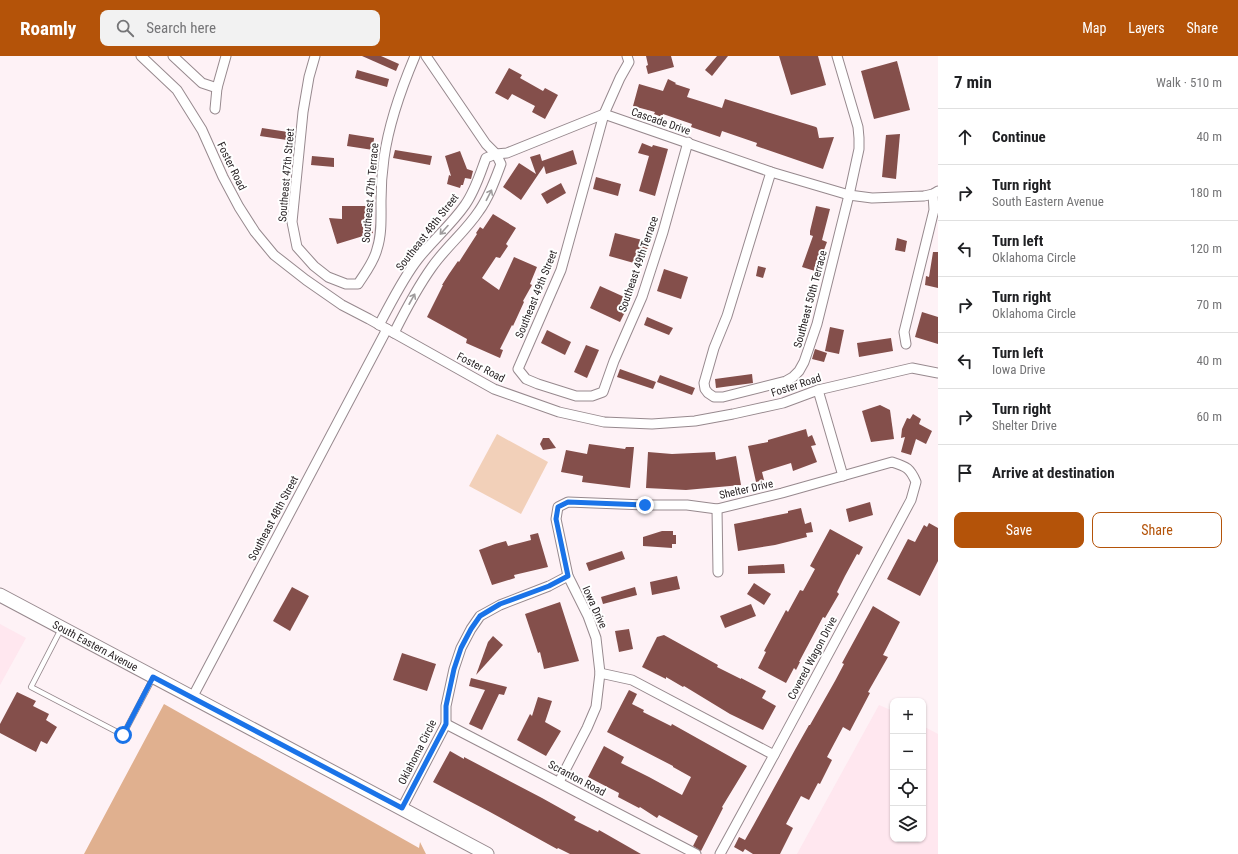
<!DOCTYPE html>
<html lang="en">
<head>
<meta charset="utf-8">
<style>
  :root { --surface:#fff; --page:#f2f2f2; --text:#202124; --muted:#757577; --line:#e0e0e0; --accent:#b45309 }
  body { margin:0; font-family:"Roboto Condensed",sans-serif; background:var(--page); color:var(--text) }
  .controls { position:absolute; right:12px; bottom:12px; display:grid; overflow:hidden; border-radius:8px; box-shadow:0 1px 3px #0004 }
  .controls button { width:36px; height:36px; display:grid; place-items:center; padding:0; border:0; border-bottom:1px solid var(--line); background:var(--surface); color:var(--text); font:20px sans-serif }
  .stop { position:absolute; width:12px; height:12px; margin:-9px; border:3px solid #1a73e8; border-radius:50%; background:#fff }
  .stop.end { background:#1a73e8; border-color:#fff; box-shadow:0 1px 4px #0008 }
  .list { margin:0; padding:0; list-style:none }
  h2 { display:flex; justify-content:space-between; align-items:center; height:52px; margin:0; padding:0 16px; font-size:17px }
  h2 small { font-size:13px; font-weight:400; color:var(--muted) }
  .list li { display:grid; grid-template-columns:26px 1fr auto; gap:12px; align-items:center; box-sizing:border-box; height:56px; padding:0 16px; border-top:1px solid var(--line) }
  .list b { display:block; font-size:15px; white-space:nowrap }
  .list p { margin:0; font-size:13px; white-space:nowrap; color:var(--muted) }
  .list em { font-size:13px; font-style:normal; color:var(--muted) }
  .actions { display:flex; gap:8px; padding:12px 16px }
  .actions a { flex:1; padding:9px 0; border:1px solid var(--accent); border-radius:8px; text-align:center; font-size:14px; color:var(--accent) }
  .actions .main { background:var(--accent); color:#fff }
  .icon { flex:none; width:22px; height:22px; fill:none; stroke:currentColor; stroke-width:2; stroke-linecap:round; stroke-linejoin:round }
  .map { position:relative; flex:none; width:938px; height:798px; overflow:hidden }
  header { display:flex; align-items:center; gap:24px; box-sizing:border-box; height:56px; padding:0 20px; background:var(--accent); color:#fff }
  header strong { font-size:19px }
  nav { display:flex; gap:22px; margin-inline-start:auto; font-size:14px }
  .search { width:280px; height:36px; background:var(--page); display:flex; align-items:center; gap:10px; box-sizing:border-box; padding:0 14px; border-radius:8px; color:var(--muted); font-size:15px }
  main { display:flex }
  aside { flex:1; background:var(--surface) }
  .map>svg:first-child { display:block }
  .built { fill:#ffe7ef }
  .green { fill:#f2d0b9 }
  .forest { fill:#e0b08f }
  .building { fill:#844f4b }
  .lines { fill:none; stroke-linecap:round; stroke-linejoin:round }
  .lane-casing { stroke:#97898e; stroke-width:6 }
  .street-casing { stroke:#97898e; stroke-width:11 }
  .secondary-casing { stroke:#97898e; stroke-width:15 }
  .lane { stroke:#fff; stroke-width:4.5 }
  .street { stroke:#fff; stroke-width:9 }
  .secondary { stroke:#fff; stroke-width:13 }
  .oneway { stroke:#9f9c9d }
  .route { stroke:#1a73e8; stroke-width:5 }
  .labels { text-anchor:middle; stroke-width:4; stroke-linejoin:round; paint-order:stroke }
  .street-label { font-size:11px; fill:#2a2426; stroke:#fff }
</style>
</head>
<body>
<header>
<strong>Roamly</strong>
<div class="search"><svg class="icon" aria-label="search" viewBox="0 0 24 24"><circle cx="10" cy="10" r="6"/><path d="M15 15l6 6"/></svg>Search here</div>
<nav><a>Map</a><a>Layers</a><a>Share</a></nav>
</header>
<main>
<div class="map">
<svg width="938" height="798" viewBox="0 0 938 798">
  <rect width="100%" height="100%" fill="#fef2f6"/>
  <g class="built">
    <polygon points="0,568 26,582 0,629"/>
    <polygon points="879,649 893,655 893,783 923,783 923,670 938,678 938,798 797,798"/>
  </g>
  <polygon class="green" points="497,378 548,406 521,458 469,430"/>
  <polygon class="forest" points="164,648 419,792 420,786 426,798 84,798"/>
  <g class="building">
    <polygon points="362,0 381,0 399,8 396,15"/>
    <polygon points="646,0 671,0 674,11 648,18 646,10 648,9"/>
    <polygon points="717,0 728,0 712,20 705,14"/>
    <polygon points="779,0 818,0 826,29 791,39"/>
    <polygon points="897,5 910,54 874,63 861,15"/>
    <polygon points="509,12 522,19 520,22 543,35 545,32 558,39 545,63 532,56 535,50 512,38 508,44 495,37"/>
    <polygon points="357,14 389,23 387,31 355,22"/>
    <polygon points="668,23 676,27 675,28 690,33 687,41 722,52 725,43 816,71 817,72 819,82 834,81 823,113 756,90 757,87 722,75 720,81 691,71 692,68 663,58 662,61 654,58 655,56 633,50 639,28 663,35"/>
    <polygon points="262,72 288,76 287,84 260,80"/>
    <polygon points="349,78 374,82 373,94 347,90"/>
    <polygon points="900,78 896,123 882,121 886,79"/>
    <polygon points="642,87 652,91 653,89 668,93 655,140 639,135 649,100 638,97"/>
    <polygon points="395,94 432,100 430,109 393,102"/>
    <polygon points="573,94 577,108 546,118 544,110 521,144 503,131 519,107 536,118 530,101 540,98 542,105"/>
    <polygon points="460,95 467,113 473,115 471,123 465,122 463,129 461,129 460,132 447,128 449,119 451,120 445,100"/>
    <polygon points="312,100 334,102 334,111 311,109"/>
    <polygon points="596,121 621,128 618,140 593,133"/>
    <polygon points="561,127 566,137 547,148 541,138"/>
    <polygon points="342,150 372,150 372,163 369,163 373,177 337,188 329,162 342,163"/>
    <polygon points="816,150 830,153 822,184 827,186 824,194 822,194 815,215 802,211 813,180 810,179 810,175"/>
    <polygon points="493,158 516,172 506,188 508,190 500,202 496,201 482,222 499,234 514,201 537,211 530,228 532,229 523,245 524,246 513,270 512,269 500,293 503,294 500,302 466,287 467,283 427,261 443,229 442,229 449,218 458,205 459,206 477,178 476,177 480,171 483,173"/>
    <polygon points="615,177 650,186 641,209 609,200"/>
    <polygon points="897,182 907,185 905,196 895,194"/>
    <polygon points="933,196 938,196 938,232 925,229 926,220 929,221"/>
    <polygon points="758,210 766,212 763,222 756,220"/>
    <polygon points="664,213 688,221 681,243 657,235"/>
    <polygon points="600,230 631,244 620,266 590,252"/>
    <polygon points="922,256 938,261 938,288 915,281"/>
    <polygon points="647,261 673,272 669,279 644,269"/>
    <polygon points="830,271 844,274 839,298 825,295"/>
    <polygon points="547,274 571,286 565,299 541,287"/>
    <polygon points="891,282 893,295 859,301 857,287"/>
    <polygon points="586,289 599,294 587,322 574,316"/>
    <polygon points="815,293 827,297 824,306 812,303"/>
    <polygon points="620,313 656,326 653,333 617,321"/>
    <polygon points="752,318 753,327 716,332 715,323"/>
    <polygon points="660,319 695,332 692,339 657,326"/>
    <polygon points="880,349 890,354 894,383 871,386 862,355"/>
    <polygon points="913,358 921,363 919,368 932,375 926,388 916,383 911,399 901,396 905,381 901,382 902,373 907,362 910,363"/>
    <polygon points="806,373 808,381 812,379 816,389 811,390 817,406 793,415 791,407 762,416 764,424 756,426 748,390 768,386 768,384"/>
    <polygon points="543,382 549,382 556,392 543,394 540,388"/>
    <polygon points="589,388 625,393 626,391 634,391 630,432 582,426 583,420 561,416 566,394 587,398"/>
    <polygon points="648,396 672,398 715,396 716,404 736,400 741,429 686,434 646,432"/>
    <polygon points="870,446 873,459 849,466 846,453"/>
    <polygon points="801,452 805,468 811,466 813,476 806,477 807,481 775,489 738,495 734,468 788,457 788,455"/>
    <polygon points="929,467 938,472 938,505 920,540 887,523 908,483 915,486 924,469 927,471"/>
    <polygon points="830,473 863,491 859,499 857,498 845,520 837,536 839,538 825,562 823,561 799,606 800,606 796,614 794,612 786,627 758,612 766,596 764,595 786,554 788,556 800,534 803,535 815,513 810,510"/>
    <polygon points="662,475 673,475 673,479 676,479 676,488 672,488 672,492 643,490 643,481"/>
    <polygon points="538,477 548,511 514,519 515,522 492,529 479,494 495,488 506,485 508,490 531,484 530,479"/>
    <polygon points="622,495 625,503 589,515 586,507"/>
    <polygon points="784,508 785,517 748,518 748,510"/>
    <polygon points="677,520 680,533 652,539 650,526"/>
    <polygon points="754,527 771,538 764,549 747,538"/>
    <polygon points="292,531 309,540 290,575 273,565"/>
    <polygon points="635,531 637,539 603,548 601,541"/>
    <polygon points="560,546 579,605 544,613 540,596 538,597 525,558"/>
    <polygon points="751,548 756,560 725,572 720,560"/>
    <polygon points="873,550 900,566 883,599 888,601 868,636 870,637 850,675 843,671 827,701 832,704 820,728 818,727 809,744 801,740 786,768 793,772 780,798 753,798 745,793 743,796 734,791 739,781 745,784 753,770 796,692 809,669 810,669 835,625 844,608 842,607"/>
    <polygon points="629,573 633,593 619,596 615,575"/>
    <polygon points="664,579 718,609 717,611 741,623 741,622 766,635 762,642 776,650 763,674 730,658 684,630 683,631 666,621 666,623 642,611 657,581"/>
    <polygon points="493,580 503,589 476,619 488,586"/>
    <polygon points="402,597 436,608 427,635 393,624"/>
    <polygon points="471,622 507,631 504,639 499,638 482,674 469,668 485,634 469,630"/>
    <polygon points="629,634 637,638 632,648 644,654 643,656 671,670 672,668 747,710 722,751 723,752 701,795 693,790 698,780 659,759 657,762 640,751 639,752 618,741 619,737 588,721 604,690 624,701 621,707 649,721 682,739 691,721 673,711 673,710 607,676"/>
    <polygon points="17,636 36,645 33,650 49,658 46,664 57,671 47,688 41,685 36,696 0,677 0,668"/>
    <polygon points="538,641 552,645 545,666 561,675 546,700 517,684 530,658 532,660"/>
    <polygon points="450,695 464,703 464,701 542,742 576,761 574,764 598,776 599,774 641,798 570,798 558,792 557,793 490,756 433,726"/>
  </g>
  <g class="lines">
    <g class="lane-casing">
      <polyline id="lane" points="61,573 31,631 123,679 153,622"/>
    </g>
    <g class="street-casing">
      <g id="street">
        <polyline points="141,0 177,34 202,74 223,121 239,151 255,176 274,199 306,224 342,249 369,263 494,333 559,356 604,366 652,368 695,365 733,358 783,347 818,334 912,312 938,317"/>
        <polyline points="173,0 202,27 217,32"/>
        <path d="M 315,0 L 309,21 L 303,56 L 292,166 L 297,191 L 314,210 L 328,221 L 346,228 L 358,228 C 365,217 374,206 377,193 C 382,178 381,161 381,145 C 381,131 382,116 384,102 C 389,66 401,33 415,0"/>
        <polyline points="627,0 629,6 620,22 604,58 561,214 518,313 526,323 538,328 576,340 592,340 603,336 614,305 642,241 663,176 688,86"/>
        <polyline points="215,53 217,32 226,0"/>
        <polyline points="771,116 727,260 714,292 704,327 705,333 708,337 714,341 723,341 786,325 793,321 799,315 804,306 817,268 849,139 859,93 859,82 858,71 837,0"/>
        <path d="M 379,269 C 391,247 403,222 418,203 C 433,184 451,169 465,149 C 475,135 480,118 486,102 L 496,98 L 507,97 L 604,58 L 771,116 L 849,139 L 872,142 L 924,140 L 933,138 L 938,135"/>
        <path d="M 394,277 C 405,255 417,232 432,211 C 446,191 465,176 479,155 C 489,141 495,124 501,108 L 496,98 L 486,88 L 426,0"/>
        <polyline points="906,288 904,276 934,154 933,138"/>
        <polyline points="818,334 843,420"/>
        <polyline points="717,453 718,516"/>
        <polyline points="600,617 632,624 774,699"/>
        <polyline points="192,642 387,273"/>
        <polyline points="446,668 696,798"/>
        <path d="M 559,726 L 587,672 L 596,651 L 600,617 L 596,582 L 588,560 L 568,520 L 556,463 L 558,451 L 568,446 L 645,449 L 687,449 L 717,453 L 782,437 L 892,406 C 907,411 910,412 916,426 L 911,444 L 774,699 L 720,798"/>
        <polyline points="402,752 446,668 446,650 454,613 461,592 471,573 480,560 500,549 549,530 568,520"/>
      </g>
    </g>
    <g class="secondary-casing">
      <g id="secondary">
        <path id="s1" d="M 0,539 L 487,798"/>
      </g>
    </g>
    <use href="#lane" class="lane"/>
    <use href="#street" class="street"/>
    <use href="#secondary" class="secondary"/>
  </g>
  <defs><path id="oneway-shaft" d="M-6 0H5M1.5-3L5.5 0L1.5 3" fill="none" stroke-width="1.6" stroke-linecap="round" stroke-linejoin="round"/></defs>
  <g class="oneway">
    <use href="#oneway-shaft" transform="translate(489 139) rotate(-63)"/>
    <use href="#oneway-shaft" transform="translate(444 174) rotate(132)"/>
    <use href="#oneway-shaft" transform="translate(412 243) rotate(-61)"/>
  </g>
  <g class="lines">
    <polyline class="route" points="123,679 153,621 402,752 446,668 446,650 454,613 461,592 471,573 480,560 500,548 549,530 568,520 556,463 558,451 568,446 645,449"/>
  </g>
  <g class="labels">
    <g class="street-label">
      <text transform="translate(661 65) rotate(19)" y="4">Cascade Drive</text>
      <text transform="translate(232 110) rotate(64)" y="4">Foster Road</text>
      <text transform="translate(286 119) rotate(-85)" y="4">Southeast 47th Street</text>
      <text transform="translate(370 137) rotate(-85)" y="4">Southeast 47th Terrace</text>
      <text transform="translate(427 176) rotate(-52)" y="4">Southeast 48th Street</text>
      <text transform="translate(638 208) rotate(-71)" y="4">Southeast 49th Terrace</text>
      <text transform="translate(536 238) rotate(-68)" y="4">Southeast 49th Street</text>
      <text transform="translate(810 243) rotate(-75)" y="4">Southeast 50th Terrace</text>
      <text transform="translate(481 311) rotate(27)" y="4">Foster Road</text>
      <text transform="translate(796 329) rotate(-18)" y="4">Foster Road</text>
      <text transform="translate(746 433) rotate(-13)" y="4">Shelter Drive</text>
      <text transform="translate(273 462) rotate(-62)" y="4">Southeast 48th Street</text>
      <text transform="translate(595 551) rotate(66)" y="4">Iowa Drive</text>
      <text dy="4" stroke="none"><textPath href="#s1" startOffset="108">South Eastern Avenue</textPath></text>
      <text transform="translate(812 602) rotate(-62)" y="4">Covered Wagon Drive</text>
      <text transform="translate(417 696) rotate(-63)" y="4">Oklahoma Circle</text>
      <text transform="translate(577 722) rotate(28)" y="4">Scranton Road</text>
    </g>
  </g>
</svg>
<div class="controls">
<button>+</button>
<button>−</button>
<button><svg class="icon" aria-label="locate" viewBox="0 0 24 24"><circle cx="12" cy="12" r="6"/><path d="M12 2v4M12 18v4M2 12h4M18 12h4"/></svg></button>
<button><svg class="icon" aria-label="layers" viewBox="0 0 24 24"><path d="M12 4l9 5-9 5-9-5zM3 14l9 5 9-5"/></svg></button>
</div>
<div class="stop" style="left:123px;top:679px"></div>
<div class="stop end" style="left:645px;top:449px"></div>
</div>
<aside>
<h2>7 min<small>Walk · 510 m</small></h2>
<ul class="list">
<li><svg class="icon" aria-label="ahead" viewBox="0 0 24 24"><path d="M12 20V5M6 11l6-6 6 6"/></svg><div><b>Continue</b></div><em>40 m</em></li>
<li><svg class="icon" aria-label="right" viewBox="0 0 24 24"><path d="M7 20v-9h11M14 6l5 5-5 5"/></svg><div><b>Turn right</b><p>South Eastern Avenue</p></div><em>180 m</em></li>
<li><svg class="icon" aria-label="left" viewBox="0 0 24 24"><path d="M17 20v-9H6M10 6l-5 5 5 5"/></svg><div><b>Turn left</b><p>Oklahoma Circle</p></div><em>120 m</em></li>
<li><svg class="icon" aria-label="right" viewBox="0 0 24 24"><path d="M7 20v-9h11M14 6l5 5-5 5"/></svg><div><b>Turn right</b><p>Oklahoma Circle</p></div><em>70 m</em></li>
<li><svg class="icon" aria-label="left" viewBox="0 0 24 24"><path d="M17 20v-9H6M10 6l-5 5 5 5"/></svg><div><b>Turn left</b><p>Iowa Drive</p></div><em>40 m</em></li>
<li><svg class="icon" aria-label="right" viewBox="0 0 24 24"><path d="M7 20v-9h11M14 6l5 5-5 5"/></svg><div><b>Turn right</b><p>Shelter Drive</p></div><em>60 m</em></li>
<li><svg class="icon" aria-label="arrive" viewBox="0 0 24 24"><path d="M6 21V4h12l-3 4 3 4H6"/></svg><div><b>Arrive at destination</b></div></li>
</ul>
<div class="actions"><a class="main">Save</a><a>Share</a></div>
</aside>
</main>
</body>
</html>
